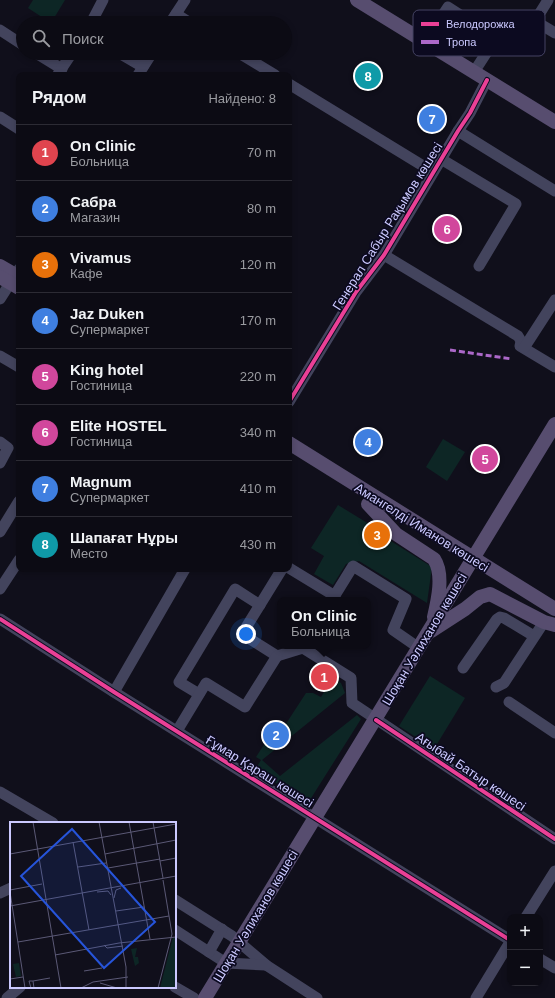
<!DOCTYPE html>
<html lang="ru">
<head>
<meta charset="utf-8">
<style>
  :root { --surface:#0c0b14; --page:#15141d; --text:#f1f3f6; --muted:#9a9ba0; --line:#2c2b34; --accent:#8c9099 }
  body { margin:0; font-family:Helvetica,sans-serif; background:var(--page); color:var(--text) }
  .controls { position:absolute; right:12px; bottom:12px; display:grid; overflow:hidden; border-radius:8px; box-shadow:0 2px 6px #0003 }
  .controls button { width:36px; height:36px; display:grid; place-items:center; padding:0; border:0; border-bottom:1px solid var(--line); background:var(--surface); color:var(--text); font:20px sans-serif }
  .you { position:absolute; left:246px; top:634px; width:14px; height:14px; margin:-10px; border:3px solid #fff; border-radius:50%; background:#1a73e8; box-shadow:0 0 0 6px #1a73e833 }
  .badge { display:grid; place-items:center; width:26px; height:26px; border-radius:50%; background:var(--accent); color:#fff; font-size:13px; font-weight:700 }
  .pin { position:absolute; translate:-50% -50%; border:2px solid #fff; box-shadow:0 1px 4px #0006 }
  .popup { position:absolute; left:277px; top:597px; width:94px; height:52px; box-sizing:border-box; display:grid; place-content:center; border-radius:8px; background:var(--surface); filter:drop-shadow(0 1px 3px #0005); font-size:13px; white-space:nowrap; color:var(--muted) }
  .popup b { font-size:15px; color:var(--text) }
  .popup::after { content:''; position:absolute; left:50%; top:100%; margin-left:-8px; border:8px solid transparent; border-top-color:var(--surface) }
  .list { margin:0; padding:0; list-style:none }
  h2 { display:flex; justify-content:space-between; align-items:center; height:52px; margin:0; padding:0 16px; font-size:17px }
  h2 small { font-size:13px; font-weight:400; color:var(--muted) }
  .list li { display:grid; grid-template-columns:26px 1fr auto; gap:12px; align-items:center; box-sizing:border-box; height:56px; padding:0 16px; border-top:1px solid var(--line) }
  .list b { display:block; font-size:15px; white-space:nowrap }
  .list p { margin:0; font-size:13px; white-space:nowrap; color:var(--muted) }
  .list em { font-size:13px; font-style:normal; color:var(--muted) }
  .icon { flex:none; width:22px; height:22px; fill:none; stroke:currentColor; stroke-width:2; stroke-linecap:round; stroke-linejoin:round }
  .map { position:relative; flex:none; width:555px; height:998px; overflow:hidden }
  .search { position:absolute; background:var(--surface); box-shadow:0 2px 6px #0003; left:16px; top:16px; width:276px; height:44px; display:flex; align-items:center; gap:10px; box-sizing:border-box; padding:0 14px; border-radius:22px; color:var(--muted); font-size:15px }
  .panel { position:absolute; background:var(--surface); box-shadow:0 2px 6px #0003; left:16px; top:72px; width:276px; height:500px; border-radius:8px }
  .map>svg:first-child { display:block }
  .green { fill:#0d2625 }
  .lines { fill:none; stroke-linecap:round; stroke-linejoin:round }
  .minor { stroke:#43445d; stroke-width:11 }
  .major { stroke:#574d6f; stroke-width:14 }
  .quiet { stroke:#ac68c9; stroke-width:3; stroke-dasharray:6 3; stroke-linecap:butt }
  .cycleway-casing { stroke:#0c0a20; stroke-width:6 }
  .cycleway { stroke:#ea4096; stroke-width:4 }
  .labels { text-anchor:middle; stroke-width:3.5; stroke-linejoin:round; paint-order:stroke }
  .street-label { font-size:13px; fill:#cbc9ff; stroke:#0c0a20 }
  .inset-road { fill:none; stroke:#5b5976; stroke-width:1 }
  .view { fill:#2654da; fill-opacity:0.15; stroke:#2654da; stroke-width:2 }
  .inset-edge { fill:none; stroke:#cbc9ff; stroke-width:2 }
  .key { fill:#0c0a20; stroke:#454363; stroke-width:1 }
  .key-label { font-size:11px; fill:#cbc9ff }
</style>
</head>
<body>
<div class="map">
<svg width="555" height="998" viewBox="0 0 555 998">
  <rect width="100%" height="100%" fill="#100f1b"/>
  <g class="green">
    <polygon points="33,0 65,0 51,23 28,8"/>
    <polygon points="443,439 465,452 447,481 426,467"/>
    <polygon points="338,505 374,527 386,538 432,567 427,603 359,561 346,564 333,585 314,574 324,556 311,548"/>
    <polygon points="430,676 465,698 434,749 399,726"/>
    <polygon points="333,678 341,683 345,693 262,760 280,776 357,715 361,719 308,803 255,770 261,760 256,757 269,737 272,735 278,736 306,693 313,693 321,697"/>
  </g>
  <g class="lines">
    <g class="minor">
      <polyline points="548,0 535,21 555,33"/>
      <polyline points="176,14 190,23"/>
      <polyline points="91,23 103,0"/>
      <polyline points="170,23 185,0"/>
      <polyline points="0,30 23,45"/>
      <polyline points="425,42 448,7 496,38 474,72"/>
      <polyline points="36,53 62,69"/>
      <polyline points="119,53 143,67"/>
      <polyline points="239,53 275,75"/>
      <polyline points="58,74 72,53"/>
      <polyline points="138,75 152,53"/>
      <polyline points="289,84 433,172"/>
      <polyline points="0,117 19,129"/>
      <polyline points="458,131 555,191"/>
      <polyline points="441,159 516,204 479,266"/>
      <polyline points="384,255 518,336 521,341 520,346 555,367"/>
      <polyline points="0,299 19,269"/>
      <polyline points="524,348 555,300"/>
      <polyline points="0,356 19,367"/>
      <polyline points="289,402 356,292 384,255 458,131 470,113 487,80"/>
      <polyline points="0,442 8,448 0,463"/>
      <polyline points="0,532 19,501"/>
      <polyline points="289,568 335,596"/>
      <polyline points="282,569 242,634 277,656 303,648 305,646"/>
      <polyline points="0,589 19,560"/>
      <polyline points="332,600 353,566 406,599 393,630 419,648"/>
      <polyline points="0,619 114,692 510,940"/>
      <polyline points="303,648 351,678 352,703 555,839"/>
      <polyline points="463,668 497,619 500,617 504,618 534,636"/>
      <polyline points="496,687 504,683 544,622"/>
      <polyline points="114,692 185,569"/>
      <polyline points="199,694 179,682 235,589 260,605"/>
      <polyline points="509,702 555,733"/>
      <polyline points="177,731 206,683 245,707 277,656"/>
      <polyline points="0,792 53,823"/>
      <polyline points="0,893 11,888"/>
      <polyline points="175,900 232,936 266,965 317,998"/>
      <polyline points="526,917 555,871"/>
      <polyline points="175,930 226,963 266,965"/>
      <polyline points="209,952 222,929"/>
      <polyline points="540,959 555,968"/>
      <polyline points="175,987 194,998"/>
      <polyline points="7,998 20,987"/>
      <polyline points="476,998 510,942"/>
    </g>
    <g class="major">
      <polyline points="357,0 555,122"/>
      <polyline points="0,266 19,277"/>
      <polyline points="0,277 19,288"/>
      <polyline points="289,443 555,609"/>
      <path d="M 368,504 L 396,534 L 434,559 C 444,574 438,600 434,617"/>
      <polyline points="431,631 465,609 480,597 490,594 544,622 555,625"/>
      <polyline points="205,998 555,424"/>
    </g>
    <polyline class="quiet" points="450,350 512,359"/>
    <g class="cycleway-casing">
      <g id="cycleway">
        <polyline points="289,402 356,292 384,255 458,131 470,113 487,80"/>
        <polyline points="0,619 114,692 510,940"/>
        <polyline points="376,720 555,839"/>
      </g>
    </g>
    <use href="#cycleway" class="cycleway"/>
  </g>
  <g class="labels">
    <g class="street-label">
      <text transform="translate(387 226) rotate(-58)" y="5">Генерал Сабыр Рақымов көшесі</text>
      <text transform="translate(422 527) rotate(32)" y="5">Амангелді Иманов көшесі</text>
      <text transform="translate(424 639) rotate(-59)" y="5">Шоқан Уәлиханов көшесі</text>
      <text transform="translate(260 771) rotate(32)" y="5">Ғұмар Қараш көшесі</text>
      <text transform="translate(471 771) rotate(34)" y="5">Ағыбай Батыр көшесі</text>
      <text transform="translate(255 916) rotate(-59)" y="5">Шоқан Уәлиханов көшесі</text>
    </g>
  </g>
  <g transform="translate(10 822)">
    <rect width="166" height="166" fill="#100f1b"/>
    <path d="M 163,115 L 166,117 L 166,166 L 150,166 ZM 127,126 L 125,135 L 128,135 L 129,141 L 125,144 L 121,127 ZM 9,141 L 11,154 L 6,155 L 3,142 Z" fill="#0d2625"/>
    <path class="inset-road" d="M 23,0 L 51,166M 89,0 L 116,145 L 116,166M 119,0 L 140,117M 143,0 L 153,56M 63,20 L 79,108M 0,32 L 166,2M 95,32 L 166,18M 150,39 L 166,36M 68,45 L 96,41M 98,46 L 150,37M 0,68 L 32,62M 0,70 L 15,166M 87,70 L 98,69 L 101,73M 104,76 L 106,68 L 111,66M 0,84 L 166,54M 106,89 L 134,85M 8,120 L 159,94M 94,123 L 97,126 L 113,124M 45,133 L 109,121 L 166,115M 74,149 L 92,146M 0,157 L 13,155M 23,159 L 40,156M 90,161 L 107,166M 21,166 L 19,159 L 23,159 L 24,166M 71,166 L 83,160 L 118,155M 148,166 L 162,112 L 153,58"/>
    <path class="view" d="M 62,7 L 145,100 L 94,146 L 11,54 Z"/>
    <rect width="166" height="166" class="inset-edge"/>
  </g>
  <rect x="413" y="10" width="132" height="46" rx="6" class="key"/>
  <rect x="421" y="22" width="18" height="4" fill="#ea4096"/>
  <rect x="421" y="40" width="18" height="4" fill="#ac68c9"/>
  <g class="key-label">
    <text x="446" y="28">Велодорожка</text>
    <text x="446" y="46">Тропа</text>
  </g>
</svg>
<div class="controls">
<button>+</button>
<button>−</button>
</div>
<div class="you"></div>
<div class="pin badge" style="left:324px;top:677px;background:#e0444e">1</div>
<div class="popup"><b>On Clinic</b>Больница</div>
<div class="pin badge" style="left:276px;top:735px;background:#3f7fe0">2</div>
<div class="pin badge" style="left:377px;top:535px;background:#e8710a">3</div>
<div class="pin badge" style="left:368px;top:442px;background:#3f7fe0">4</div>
<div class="pin badge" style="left:485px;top:459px;background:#d1479c">5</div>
<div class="pin badge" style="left:447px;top:229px;background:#d1479c">6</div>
<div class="pin badge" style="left:432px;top:119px;background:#3f7fe0">7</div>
<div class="pin badge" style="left:368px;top:76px;background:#0f9aa8">8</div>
<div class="search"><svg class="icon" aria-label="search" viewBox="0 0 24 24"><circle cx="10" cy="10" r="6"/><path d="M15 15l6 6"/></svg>Поиск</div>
<section class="panel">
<h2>Рядом<small>Найдено: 8</small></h2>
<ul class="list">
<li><span class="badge" style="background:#e0444e">1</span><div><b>On Clinic</b><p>Больница</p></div><em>70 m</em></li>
<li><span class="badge" style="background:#3f7fe0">2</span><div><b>Сабра</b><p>Магазин</p></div><em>80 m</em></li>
<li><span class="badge" style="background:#e8710a">3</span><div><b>Vivamus</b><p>Кафе</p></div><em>120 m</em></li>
<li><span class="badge" style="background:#3f7fe0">4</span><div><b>Jaz Duken</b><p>Супермаркет</p></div><em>170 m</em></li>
<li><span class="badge" style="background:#d1479c">5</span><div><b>King hotel</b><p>Гостиница</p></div><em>220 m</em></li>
<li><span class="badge" style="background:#d1479c">6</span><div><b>Elite HOSTEL</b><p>Гостиница</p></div><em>340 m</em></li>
<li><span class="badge" style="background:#3f7fe0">7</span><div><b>Magnum</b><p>Супермаркет</p></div><em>410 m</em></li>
<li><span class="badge" style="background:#0f9aa8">8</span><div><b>Шапағат Нұры</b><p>Место</p></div><em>430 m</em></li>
</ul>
</section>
</div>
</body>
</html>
